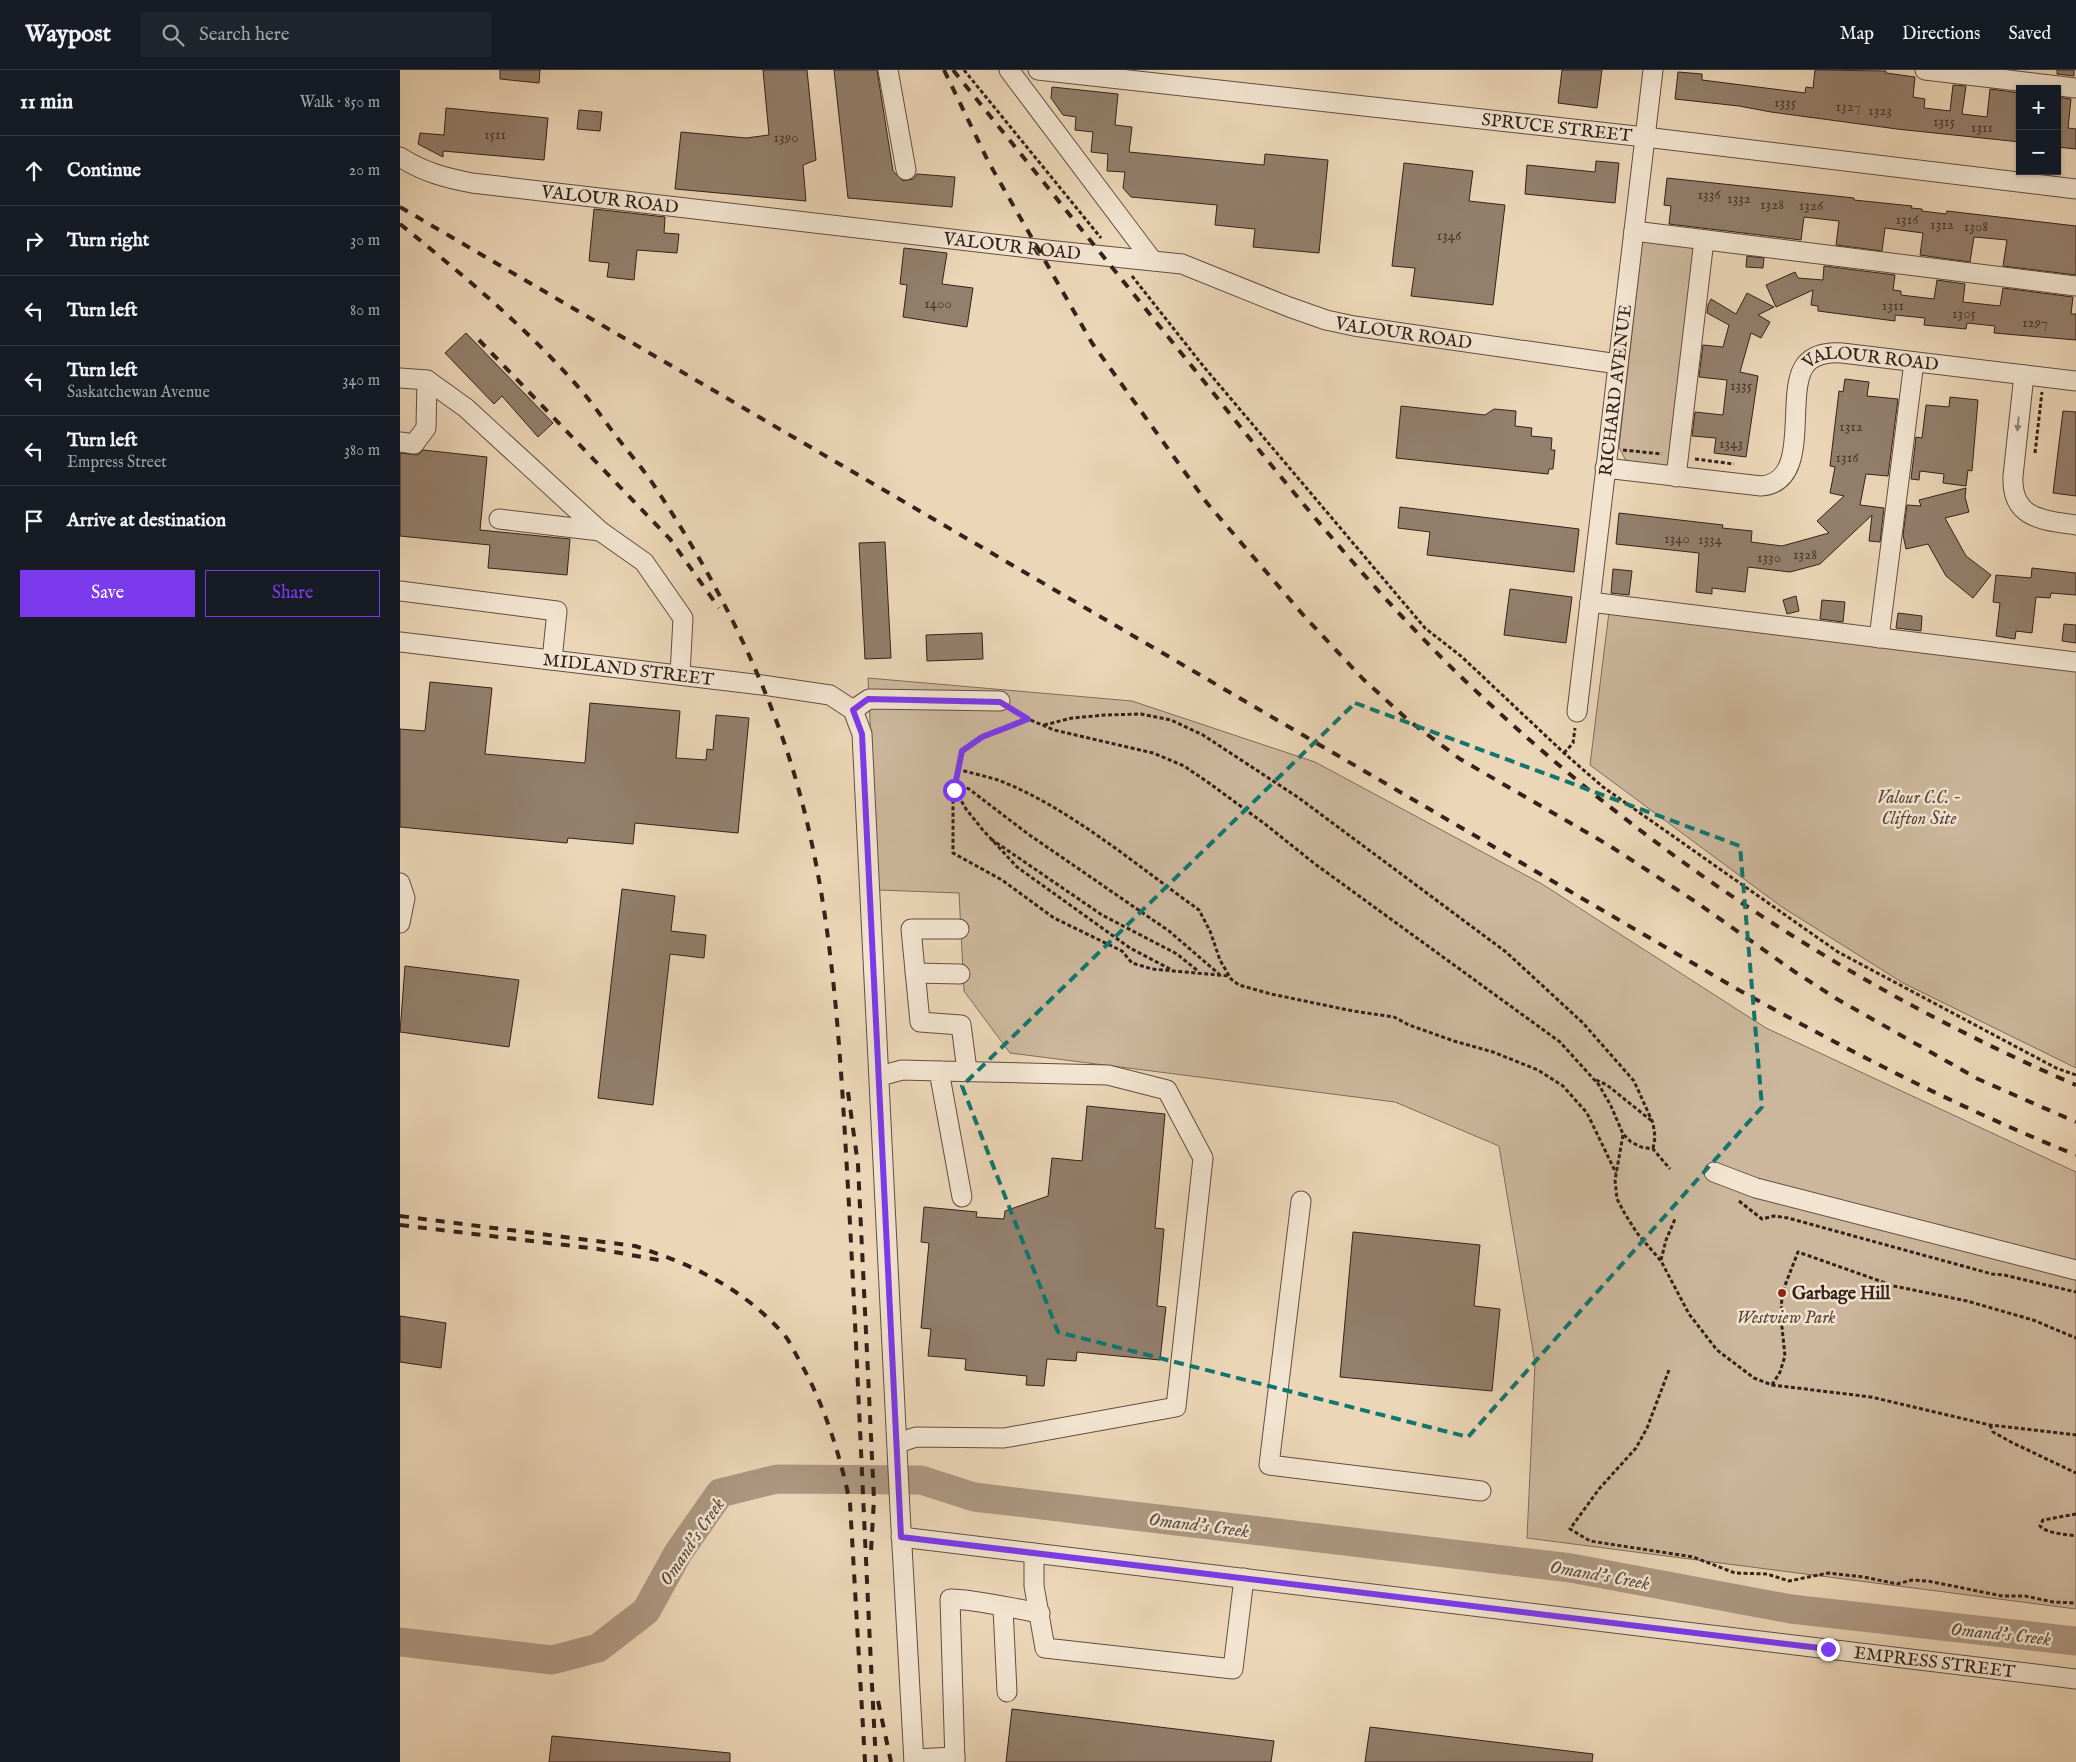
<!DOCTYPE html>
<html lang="en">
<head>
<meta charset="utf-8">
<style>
  :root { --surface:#171b24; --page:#20242c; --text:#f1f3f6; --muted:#9ea1a6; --line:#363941; --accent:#7c3aed }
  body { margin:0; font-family:"IM FELL English",serif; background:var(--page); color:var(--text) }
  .controls { position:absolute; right:15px; top:15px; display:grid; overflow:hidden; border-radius:0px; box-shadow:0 1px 4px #0004 }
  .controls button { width:45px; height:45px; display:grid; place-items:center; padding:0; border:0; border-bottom:1px solid var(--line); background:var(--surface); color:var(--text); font:25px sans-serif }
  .stop { position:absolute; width:15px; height:15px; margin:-11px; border:4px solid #7c3aed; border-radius:50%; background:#fff }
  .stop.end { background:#7c3aed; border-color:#fff; box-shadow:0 1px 5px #0008 }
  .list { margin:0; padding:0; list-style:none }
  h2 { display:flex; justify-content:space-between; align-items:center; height:65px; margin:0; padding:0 20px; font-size:21px }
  h2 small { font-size:16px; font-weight:400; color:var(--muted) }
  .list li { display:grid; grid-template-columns:32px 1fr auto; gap:15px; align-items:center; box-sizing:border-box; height:70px; padding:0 20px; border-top:1px solid var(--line) }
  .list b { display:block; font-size:19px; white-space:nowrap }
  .list p { margin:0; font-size:16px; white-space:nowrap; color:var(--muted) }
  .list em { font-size:16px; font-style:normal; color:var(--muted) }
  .actions { display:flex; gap:10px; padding:15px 20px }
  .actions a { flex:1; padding:11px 0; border:1px solid var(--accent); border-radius:0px; text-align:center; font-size:18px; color:var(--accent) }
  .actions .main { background:var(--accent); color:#fff }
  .icon { flex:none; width:28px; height:28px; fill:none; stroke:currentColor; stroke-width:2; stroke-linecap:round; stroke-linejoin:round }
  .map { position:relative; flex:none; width:1676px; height:1692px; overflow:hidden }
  header { display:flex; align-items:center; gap:30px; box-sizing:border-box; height:70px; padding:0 25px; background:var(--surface); border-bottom:1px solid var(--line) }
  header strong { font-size:24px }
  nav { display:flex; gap:28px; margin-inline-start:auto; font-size:18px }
  .search { width:350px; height:45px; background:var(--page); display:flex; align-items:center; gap:12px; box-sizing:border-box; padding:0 18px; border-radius:0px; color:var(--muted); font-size:19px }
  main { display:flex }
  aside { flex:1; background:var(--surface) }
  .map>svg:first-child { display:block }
  .green { fill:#ccb79c; stroke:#806c5b }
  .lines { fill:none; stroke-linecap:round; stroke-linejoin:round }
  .river { stroke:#ad9882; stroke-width:29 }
  .building { fill:#937f6c; stroke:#34211a }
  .minor-casing { stroke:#624e41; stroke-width:21 }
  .path { stroke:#34211a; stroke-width:3; stroke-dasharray:4 2.5; stroke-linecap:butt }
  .minor { stroke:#f2e4d0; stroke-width:19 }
  .rail { stroke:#34211a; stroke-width:4; stroke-dasharray:9 9; stroke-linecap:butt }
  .oneway { fill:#938275 }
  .route { stroke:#7c3aed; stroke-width:6 }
  .marked { fill:none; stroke:#0f766e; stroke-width:4; stroke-dasharray:10 6; stroke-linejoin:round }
  .poi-dot { fill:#8f2418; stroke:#f2e4d0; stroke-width:2 }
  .labels { text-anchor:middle; stroke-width:5; stroke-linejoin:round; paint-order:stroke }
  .number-label { font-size:15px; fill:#4c382e }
  .street-label { font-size:18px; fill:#34211a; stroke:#f2e4d0 }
  .park-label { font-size:18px; font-style:italic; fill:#5a463a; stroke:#f2e4d0 }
  .poi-label { font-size:18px; font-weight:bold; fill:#34211a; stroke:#f2e4d0; text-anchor:start }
  .water-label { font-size:19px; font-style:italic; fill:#5e4b3e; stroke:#f2e4d0 }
</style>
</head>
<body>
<header>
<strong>Waypost</strong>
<div class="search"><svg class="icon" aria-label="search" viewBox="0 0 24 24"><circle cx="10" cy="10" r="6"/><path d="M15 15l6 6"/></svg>Search here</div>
<nav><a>Map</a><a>Directions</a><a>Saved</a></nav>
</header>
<main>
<aside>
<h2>11 min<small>Walk · 850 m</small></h2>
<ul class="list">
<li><svg class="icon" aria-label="ahead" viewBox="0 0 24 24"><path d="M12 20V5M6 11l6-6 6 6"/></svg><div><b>Continue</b></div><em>20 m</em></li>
<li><svg class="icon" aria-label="right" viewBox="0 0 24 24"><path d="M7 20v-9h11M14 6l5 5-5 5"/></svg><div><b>Turn right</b></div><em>30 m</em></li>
<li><svg class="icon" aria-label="left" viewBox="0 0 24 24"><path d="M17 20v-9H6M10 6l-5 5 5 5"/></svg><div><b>Turn left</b></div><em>80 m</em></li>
<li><svg class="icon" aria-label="left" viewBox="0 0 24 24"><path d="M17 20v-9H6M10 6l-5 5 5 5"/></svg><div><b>Turn left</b><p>Saskatchewan Avenue</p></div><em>340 m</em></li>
<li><svg class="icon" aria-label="left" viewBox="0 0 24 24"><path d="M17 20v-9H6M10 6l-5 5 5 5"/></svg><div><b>Turn left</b><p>Empress Street</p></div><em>380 m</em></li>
<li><svg class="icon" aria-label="arrive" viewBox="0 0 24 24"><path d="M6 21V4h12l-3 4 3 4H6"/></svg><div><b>Arrive at destination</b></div></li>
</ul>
<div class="actions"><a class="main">Save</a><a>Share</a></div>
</aside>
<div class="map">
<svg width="1676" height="1692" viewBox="0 0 1676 1692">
  <rect width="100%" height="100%" fill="#ebd6b7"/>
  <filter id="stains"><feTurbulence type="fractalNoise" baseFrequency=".004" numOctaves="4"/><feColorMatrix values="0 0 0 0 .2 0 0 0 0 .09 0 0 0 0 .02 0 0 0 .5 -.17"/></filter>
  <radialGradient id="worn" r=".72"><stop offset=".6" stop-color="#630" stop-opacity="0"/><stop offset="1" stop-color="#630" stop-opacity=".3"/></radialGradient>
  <g class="green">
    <polygon points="1246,169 1295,173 1272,393 1268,397 1230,392 1225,389 1219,377 1242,174"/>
    <polygon points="1209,542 1676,597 1676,998 1503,913 1382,837 1190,695"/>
    <polygon points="468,608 732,631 915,692 1142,814 1366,958 1676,1102 1676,1539 1127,1468 1135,1293 1099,1076 995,1032 610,983 564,921 559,823 478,820"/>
  </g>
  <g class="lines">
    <polyline class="river" points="0,1572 152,1590 198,1578 246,1541 278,1483 320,1423 377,1409 521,1410 574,1427 1171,1498 1391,1539 1676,1571"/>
  </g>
  <g class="building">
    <polygon points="100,0 140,0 139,13 100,9"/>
    <polygon points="363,0 407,0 416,90 403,95 406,131 275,119 281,62 346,68 369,65"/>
    <polygon points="434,0 477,0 493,101 503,111 513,109 517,104 555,107 552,137 448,128"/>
    <polygon points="1162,0 1202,0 1197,38 1158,33"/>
    <polygon points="1415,0 1486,1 1486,3 1515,7 1513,27 1525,29 1524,38 1550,41 1553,15 1566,16 1562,44 1587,47 1590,19 1620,23 1620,72 1497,59 1371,42 1339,36 1275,29 1278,2 1302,4 1302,10 1405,23 1406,17 1413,18"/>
    <polygon points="1657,0 1674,0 1674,6 1657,4"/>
    <polygon points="652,17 718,24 715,55 732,57 729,82 864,95 865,84 928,90 919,183 853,177 855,159 815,155 817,135 731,127 723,118 725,102 707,101 708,84 691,82 693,62 675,60 676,47 663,45 651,28"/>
    <polygon points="1657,27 1671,29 1668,58 1676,59 1676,79 1657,77"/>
    <polygon points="46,38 148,48 144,90 43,81 43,87 18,74 20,63 44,65"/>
    <polygon points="179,40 202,42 200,61 177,59"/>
    <polygon points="1196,91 1219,93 1215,133 1125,124 1127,95 1195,102"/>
    <polygon points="1004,93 1073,101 1069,131 1105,135 1093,235 1011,226 1015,198 992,196"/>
    <polygon points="1267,108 1454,128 1454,130 1512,136 1511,138 1522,139 1522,141 1546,144 1547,141 1676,156 1676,205 1603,196 1607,170 1574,167 1570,192 1520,185 1523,163 1485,158 1482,181 1436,175 1439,151 1404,147 1401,170 1269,154 1271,136 1264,135"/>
    <polygon points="194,139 265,147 264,163 279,164 277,183 237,180 234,210 207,207 209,193 189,191"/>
    <polygon points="504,178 547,183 542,214 573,218 567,257 503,247 507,215 500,214"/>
    <polygon points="1347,186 1364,188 1363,198 1346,197"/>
    <polygon points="1424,196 1495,205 1493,220 1501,221 1501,225 1534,229 1537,210 1565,214 1563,232 1600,236 1603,218 1673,227 1671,244 1676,244 1676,270 1594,263 1595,256 1567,253 1566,259 1524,255 1525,248 1495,245 1495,251 1418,241 1418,236 1411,235 1413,220 1376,237 1366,215 1395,202 1398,208 1423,210"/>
    <polygon points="1347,223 1374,237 1358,245 1370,252 1361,268 1351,263 1340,302 1358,306 1346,387 1314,383 1316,368 1292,366 1295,342 1323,345 1327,310 1299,307 1303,275 1323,277 1329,255 1307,243 1308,235 1311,229 1336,244"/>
    <polygon points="66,263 153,353 138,367 102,326 94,334 45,283"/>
    <polygon points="1445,309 1469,312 1467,326 1498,329 1488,406 1466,404 1460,435 1484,438 1480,472 1469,471 1472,445 1420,494 1390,502 1348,497 1345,522 1312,518 1312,524 1296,522 1299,483 1216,474 1219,443 1323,455 1322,458 1352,461 1351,472 1382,476 1429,463 1417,451 1444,426 1430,423 1435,397 1430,396 1439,321 1443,322"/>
    <polygon points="1550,327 1578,330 1572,401 1568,400 1566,416 1543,413 1544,404 1520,401 1519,410 1511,409 1516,367 1522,368 1526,335 1549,337"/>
    <polygon points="1001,336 1085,345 1094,339 1116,341 1115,356 1132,358 1131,366 1152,368 1151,380 1155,380 1153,399 1149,399 1148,404 996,388"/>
    <polygon points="1663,341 1676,342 1676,426 1653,423"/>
    <polygon points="23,380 87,387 80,460 170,469 167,505 88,498 90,475 0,466 0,383 18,385"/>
    <polygon points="1566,418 1565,427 1569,442 1545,448 1566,486 1591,505 1573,528 1546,506 1528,474 1506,479 1503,465 1507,435 1521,436 1519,430"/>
    <polygon points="1000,437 1179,459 1174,502 1027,485 1030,462 998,458"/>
    <polygon points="485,472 491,588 465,589 459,473"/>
    <polygon points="1632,498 1676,503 1676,525 1651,523 1650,528 1636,527 1632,563 1616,561 1615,569 1596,566 1600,533 1593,532 1596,505 1631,508"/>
    <polygon points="1213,499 1232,501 1229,525 1211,523"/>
    <polygon points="1110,519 1172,527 1166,573 1104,565"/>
    <polygon points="1396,526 1399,541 1387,544 1383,530"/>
    <polygon points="1422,530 1445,532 1443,552 1420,549"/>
    <polygon points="1498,543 1522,546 1521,561 1496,558"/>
    <polygon points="1664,554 1676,555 1676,573 1662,571"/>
    <polygon points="582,563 583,589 527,591 526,565"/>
    <polygon points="30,612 92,618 85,684 185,693 190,633 280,641 276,688 306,690 307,679 313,680 316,645 349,648 338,763 235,753 233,774 168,768 167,773 0,757 0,659 25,661"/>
    <polygon points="222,819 275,826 271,861 306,865 304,888 270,884 253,1035 198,1028"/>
    <polygon points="5,896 119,910 109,977 0,962"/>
    <polygon points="687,1036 765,1044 755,1158 764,1159 757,1236 766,1237 760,1290 677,1282 676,1291 647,1289 644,1316 626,1315 627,1306 565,1300 566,1289 528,1286 531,1259 521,1258 529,1173 521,1172 524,1137 577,1142 576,1147 604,1149 605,1141 648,1126 652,1088 682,1091"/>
    <polygon points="953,1162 1080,1175 1074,1236 1100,1239 1092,1321 940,1307"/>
    <polygon points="0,1246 46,1253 41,1298 0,1292"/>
    <polygon points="612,1639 874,1671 871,1692 606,1692"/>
    <polygon points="970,1657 1193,1684 1192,1692 965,1692"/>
    <polygon points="152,1666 330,1683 330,1692 149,1692"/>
  </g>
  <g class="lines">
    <g class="minor-casing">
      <g id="minor">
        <polyline points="488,0 506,100"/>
        <polyline points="609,0 752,190"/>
        <path id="s1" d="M 638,0 L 1245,67 L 1676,119"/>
        <polyline points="1525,0 1676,18"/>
        <path id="s2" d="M 0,87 C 23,102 46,108 72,113 L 637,179 L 782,194 L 889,237 L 926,250 L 954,256 L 1218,294"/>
        <polyline points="1234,161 1676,216"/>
        <path d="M 1624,305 L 1613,406 C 1611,449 1643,450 1676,455"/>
        <polyline points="0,308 27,310 26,358 14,374 0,372"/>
        <polyline points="27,310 66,338 200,461 99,449"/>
        <path id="s3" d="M 1205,398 L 1361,416 C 1414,412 1383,321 1406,294 C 1415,284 1429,282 1442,283 L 1676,311"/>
        <polyline points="1276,407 1304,170"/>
        <polyline points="200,461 244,492 283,548 280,605"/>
        <polyline points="0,521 157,541 152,590"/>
        <polyline points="1190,532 1676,592"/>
        <polyline points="1479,568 1514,292"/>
        <path id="s4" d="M 0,572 L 362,615 L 430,625 L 453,640"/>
        <polyline points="453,640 462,664 500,1440 514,1692"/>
        <polyline points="453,640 469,629 600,631"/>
        <path id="s5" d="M 1177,642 L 1253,0"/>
        <polyline points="0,813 5,828 0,853"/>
        <polyline points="559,859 511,859 520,952 561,955 567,1000"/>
        <polyline points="515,903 560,904"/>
        <polyline points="480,1006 502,1000 539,1001 562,1127"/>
        <polyline points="1314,1102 1356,1118 1676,1200"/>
        <polyline points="901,1131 869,1395 1081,1421"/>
        <polyline points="498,1373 516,1367 604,1368 776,1337 803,1088 767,1020 708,1005 539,1001"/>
        <path id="s6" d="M 501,1467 L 1676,1609"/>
        <polyline points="634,1483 634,1516 645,1578 833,1599 844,1508"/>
        <polyline points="603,1538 607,1622"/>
        <polyline points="514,1689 555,1687"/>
        <path d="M 555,1692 L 550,1529 C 581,1530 610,1538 640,1543"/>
      </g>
    </g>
    <g class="path">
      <polyline points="564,0 701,168"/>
      <polyline points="732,206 804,297 1025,558 1062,587 1164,683 1203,717 1438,882 1656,998 1676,1005"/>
      <polyline points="1223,380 1262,384"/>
      <polyline points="1635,383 1642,322"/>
      <polyline points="1295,389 1334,394"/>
      <polyline points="614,640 628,649 654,660 753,683 784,696 809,713 865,754 915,794 1160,972 1199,1015 1211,1036 1223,1064 1231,1072 1241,1077 1253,1079 1270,1099"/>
      <polyline points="628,649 582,667 562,681 553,728 553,783 602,810 654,848 722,881 732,893 752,899 829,906"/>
      <polyline points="644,655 672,648 705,645 741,644 771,650 803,665 899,728 1106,882 1183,953 1234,1011 1253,1053 1255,1067 1253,1079"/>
      <polyline points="1164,683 1173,673 1175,658"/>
      <path d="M 557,699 C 571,703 585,706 598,710 C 667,736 739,797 799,840 L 810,861 L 820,890 L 831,909 L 839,915 L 871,924 L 953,941 L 994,947 L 1009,955 L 1054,971 L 1093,982 L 1138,1000 L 1163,1016 L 1187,1043 L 1216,1103"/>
      <polyline points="555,712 569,719 628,764 769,861 819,904"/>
      <polyline points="555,720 566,739 582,759 617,797 730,878 770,899"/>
      <polyline points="591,769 702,845 777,884 798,901"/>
      <polyline points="1196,1010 1207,1015 1253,1052"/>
      <polyline points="1223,1065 1215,1110 1217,1129 1225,1144 1237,1163 1261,1191 1289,1244 1317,1280 1354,1308 1372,1315 1471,1327 1590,1355 1676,1365"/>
      <polyline points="1339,1131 1362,1149 1374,1146 1388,1148 1592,1204 1604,1205 1676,1222"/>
      <polyline points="1261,1190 1266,1170 1275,1149"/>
      <polyline points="1269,1300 1247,1358 1236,1378 1199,1419 1170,1459 1190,1471 1293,1487 1335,1503 1367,1504 1389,1511 1428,1503 1464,1507 1497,1514 1512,1510 1528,1511 1602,1526 1625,1526 1653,1532 1676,1533"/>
      <polyline points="1372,1315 1380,1302 1385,1286 1381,1248 1382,1223 1398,1182 1494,1216 1567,1231 1633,1250 1676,1268"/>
      <polyline points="1590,1355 1593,1362 1611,1372 1676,1403"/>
      <path d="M 1676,1444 L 1643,1450 L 1640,1456 C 1648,1464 1665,1464 1676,1466"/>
    </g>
    <use href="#minor" class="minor"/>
    <g class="rail">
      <polyline points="544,0 589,93 692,273 807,433 905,547 963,609 1008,650 1060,689 1210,776 1296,832 1395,902 1437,929 1578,1009 1676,1052"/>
      <path d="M 553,0 C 632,98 711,196 790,294 C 875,400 960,508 1057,603 C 1237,777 1447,916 1676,1015"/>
      <path d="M 0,137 L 1337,919 C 1447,980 1559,1038 1676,1085"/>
      <path d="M 0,154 C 63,205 126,257 180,319 C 193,334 204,350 216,366 C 230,384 245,401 257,420 C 310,500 358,593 388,684 C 435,829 440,984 449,1135 C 459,1321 466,1506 476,1692"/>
      <polyline points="79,270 270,469 319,538"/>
      <polyline points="448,1022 458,1095 474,1429 471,1481"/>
      <path d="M 0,1146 L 235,1176 C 294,1195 345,1219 386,1267 C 391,1274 395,1283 399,1290 C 424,1334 440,1384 450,1433 L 465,1692"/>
      <polyline points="0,1155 198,1179 264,1191"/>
      <polyline points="478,1631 491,1692"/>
    </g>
  </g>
  <defs><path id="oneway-solid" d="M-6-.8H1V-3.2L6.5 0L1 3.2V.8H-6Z" transform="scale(1.25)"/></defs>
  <use class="oneway" href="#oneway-solid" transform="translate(1618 354) rotate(96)"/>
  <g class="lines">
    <polyline class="route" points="554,720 562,681 582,667 628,649 600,632 468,629 453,640 462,664 501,1467 1428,1579"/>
  </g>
  <path class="marked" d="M 955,633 L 1340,776 L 1362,1037 L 1068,1367 L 658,1262 L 562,1016 Z"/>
  <circle class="poi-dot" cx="1382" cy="1223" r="5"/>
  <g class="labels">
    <g class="number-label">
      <text x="1385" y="37">1335</text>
      <text x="1448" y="41">1327</text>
      <text x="1480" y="45">1323</text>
      <text x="1544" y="56">1315</text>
      <text x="1582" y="62">1311</text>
      <text x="95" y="69">1511</text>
      <text x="386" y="72">1390</text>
      <text x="1309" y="129">1336</text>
      <text x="1339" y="133">1332</text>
      <text x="1372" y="139">1328</text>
      <text x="1411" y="140">1326</text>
      <text x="1507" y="154">1316</text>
      <text x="1542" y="159">1312</text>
      <text x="1576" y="161">1308</text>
      <text x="1049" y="170">1346</text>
      <text x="538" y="238">1400</text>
      <text x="1493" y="240">1311</text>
      <text x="1564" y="248">1305</text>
      <text x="1635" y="257">1297</text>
      <text x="1341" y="320">1335</text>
      <text x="1451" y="361">1312</text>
      <text x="1331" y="378">1343</text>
      <text x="1447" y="392">1316</text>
      <text x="1277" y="473">1340</text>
      <text x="1310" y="474">1334</text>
      <text x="1405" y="489">1328</text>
      <text x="1369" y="492">1330</text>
    </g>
    <g class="street-label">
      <text dy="6" stroke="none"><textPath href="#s1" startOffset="522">SPRUCE STREET</textPath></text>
      <text dy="6" stroke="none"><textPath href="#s2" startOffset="216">VALOUR ROAD</textPath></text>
      <text dy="6" stroke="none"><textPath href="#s2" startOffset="621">VALOUR ROAD</textPath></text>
      <text dy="6" stroke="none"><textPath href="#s2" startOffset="1025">VALOUR ROAD</textPath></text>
      <text dy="6" stroke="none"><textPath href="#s3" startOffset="365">VALOUR ROAD</textPath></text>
      <text dy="6" stroke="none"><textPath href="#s5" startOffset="324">RICHARD AVENUE</textPath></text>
      <text dy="6" stroke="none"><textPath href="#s4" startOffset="230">MIDLAND STREET</textPath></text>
      <text dy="6" stroke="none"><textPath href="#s6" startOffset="1041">EMPRESS STREET</textPath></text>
    </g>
    <g class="park-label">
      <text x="1519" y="733">Valour C.C. -<tspan x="1519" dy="21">Clifton Site</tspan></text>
      <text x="1386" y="1253">Westview Park</text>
    </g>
    <g class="poi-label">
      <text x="1392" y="1229">Garbage Hill</text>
    </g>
    <g class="water-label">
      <text transform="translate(799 1454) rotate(7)" y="7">Omand's Creek</text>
      <text transform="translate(291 1471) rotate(-56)" y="7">Omand's Creek</text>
      <text transform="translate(1200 1504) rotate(10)" y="7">Omand's Creek</text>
      <text transform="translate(1601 1563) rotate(6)" y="7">Omand's Creek</text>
    </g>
  </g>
  <rect width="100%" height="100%" filter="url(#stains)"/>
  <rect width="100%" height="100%" fill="url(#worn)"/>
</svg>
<div class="controls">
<button>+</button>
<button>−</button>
</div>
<div class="stop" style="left:554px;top:720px"></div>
<div class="stop end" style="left:1428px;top:1579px"></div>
</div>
</main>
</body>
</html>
